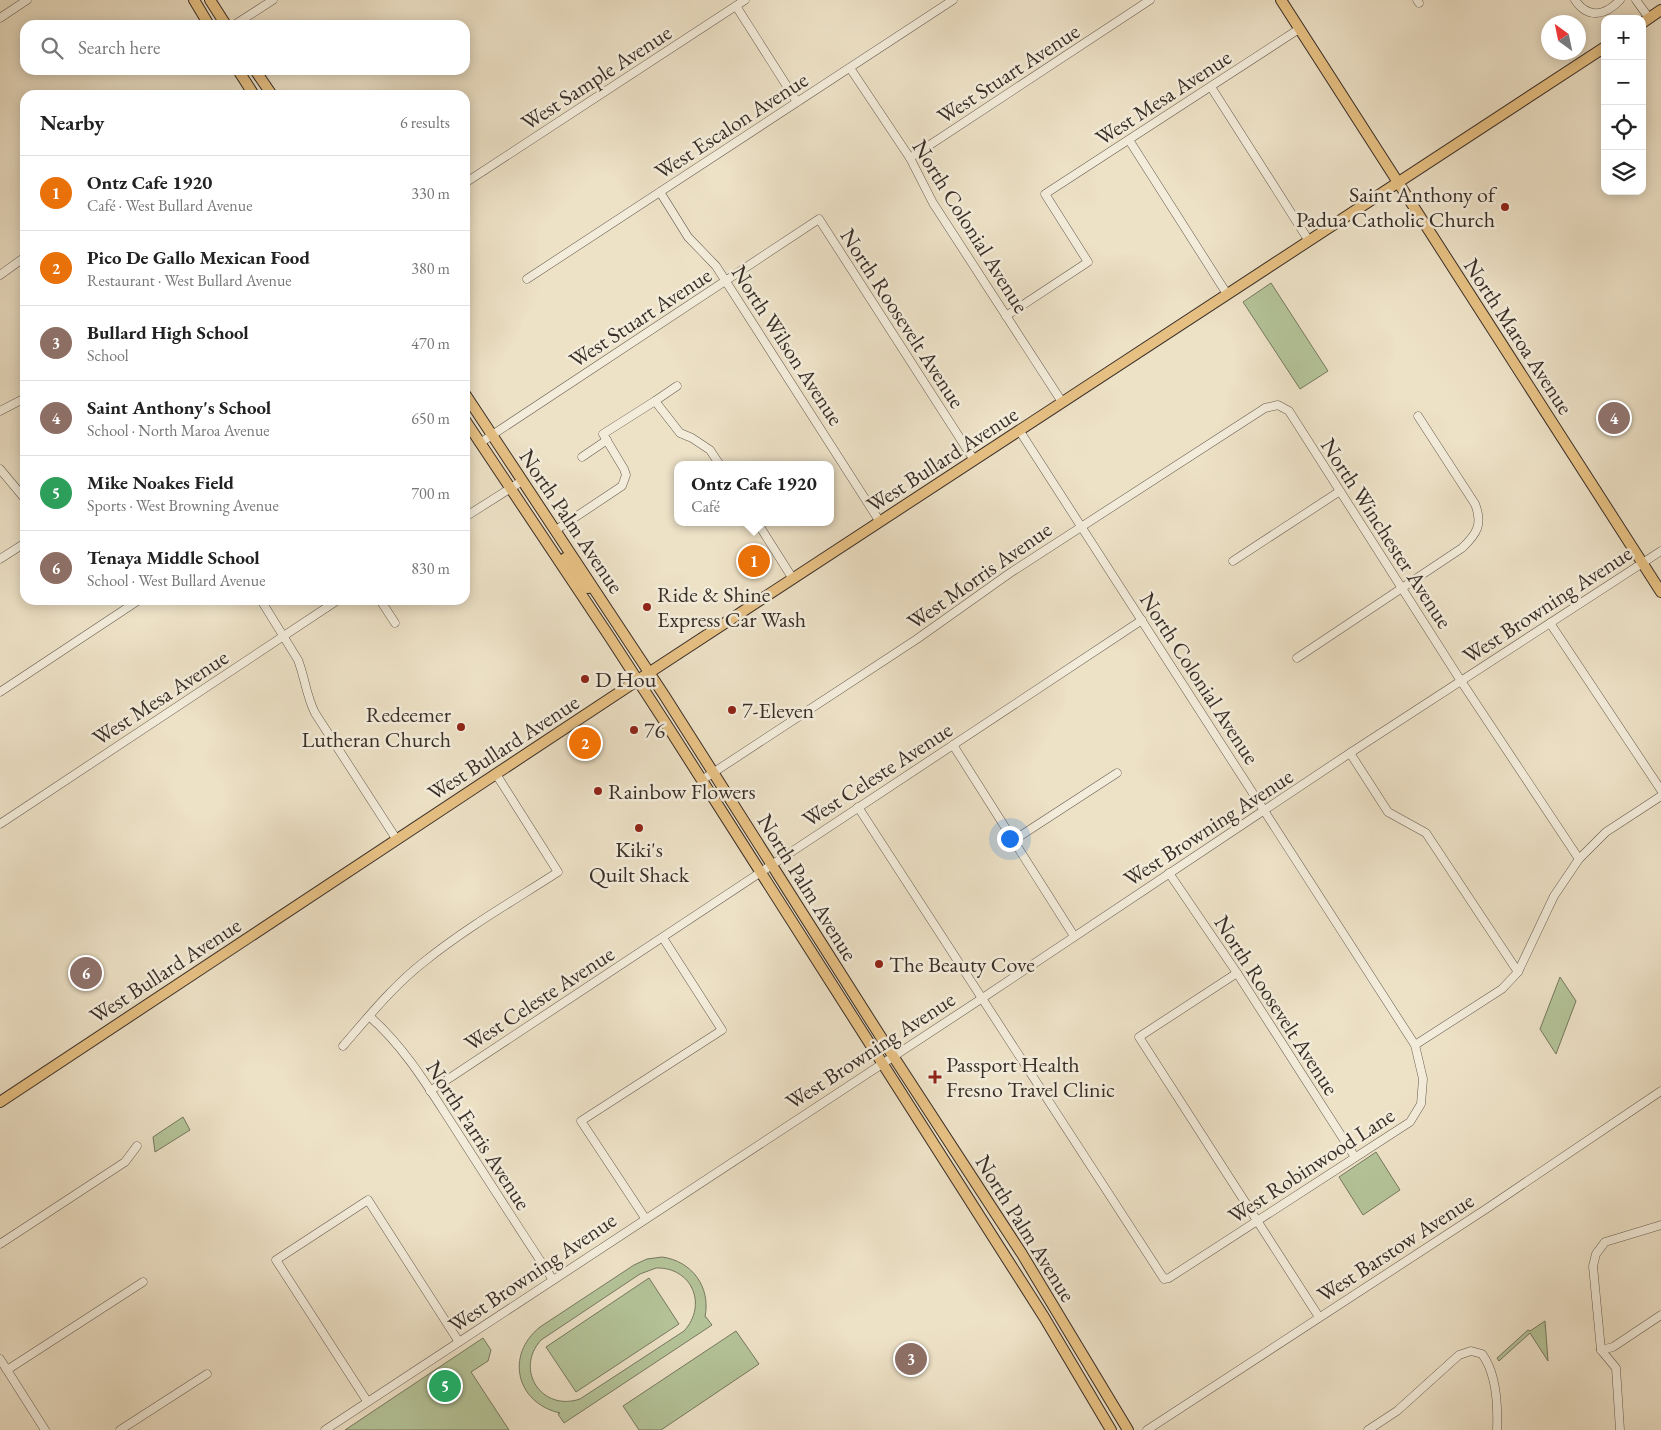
<!DOCTYPE html>
<html lang="en">
<head>
<meta charset="utf-8">
<style>
  :root { --surface:#fff; --page:#f6f6f6; --text:#222; --muted:#767676; --line:#e0e0e0; --accent:#8f2418 }
  body { margin:0; font-family:"EB Garamond",serif; background:var(--page); color:var(--text) }
  .controls { position:absolute; right:15px; top:15px; display:grid; overflow:hidden; border-radius:10px; box-shadow:0 2px 12px #0003 }
  .controls button { width:45px; height:45px; display:grid; place-items:center; padding:0; border:0; border-bottom:1px solid var(--line); background:var(--surface); color:var(--text); font:25px sans-serif }
  .compass { position:absolute; left:1541px; top:15px; width:45px; height:45px; border-radius:50%; background:var(--surface); box-shadow:0 2px 12px #0003; rotate:327deg }
  .you { position:absolute; left:1009px; top:838px; width:18px; height:18px; margin:-12px; border:4px solid #fff; border-radius:50%; background:#1a73e8; box-shadow:0 0 0 8px #1a73e833 }
  .badge { display:grid; place-items:center; width:32px; height:32px; border-radius:50%; background:var(--accent); color:#fff; font-size:16px; font-weight:700 }
  .pin { position:absolute; translate:-50% -50%; border:2px solid #fff; box-shadow:0 1px 5px #0006 }
  .popup { position:absolute; left:674px; top:461px; width:160px; height:65px; box-sizing:border-box; display:grid; place-content:center; border-radius:10px; background:var(--surface); filter:drop-shadow(0 1px 4px #0005); font-size:16px; white-space:nowrap; color:var(--muted) }
  .popup b { font-size:19px; color:var(--text) }
  .popup::after { content:''; position:absolute; left:50%; top:100%; margin-left:-10px; border:10px solid transparent; border-top-color:var(--surface) }
  .list { margin:0; padding:0; list-style:none }
  h2 { display:flex; justify-content:space-between; align-items:center; height:65px; margin:0; padding:0 20px; font-size:21px }
  h2 small { font-size:16px; font-weight:400; color:var(--muted) }
  .list li { display:grid; grid-template-columns:32px 1fr auto; gap:15px; align-items:center; box-sizing:border-box; height:75px; padding:0 20px; border-top:1px solid var(--line) }
  .list b { display:block; font-size:19px; white-space:nowrap }
  .list p { margin:0; font-size:16px; white-space:nowrap; color:var(--muted) }
  .list em { font-size:16px; font-style:normal; color:var(--muted) }
  .icon { flex:none; width:28px; height:28px; fill:none; stroke:currentColor; stroke-width:2; stroke-linecap:round; stroke-linejoin:round }
  .map { position:relative; flex:none; width:1661px; height:1430px; overflow:hidden }
  .search { position:absolute; background:var(--surface); box-shadow:0 2px 12px #0003; left:20px; top:20px; width:450px; height:55px; display:flex; align-items:center; gap:12px; box-sizing:border-box; padding:0 18px; border-radius:15px; color:var(--muted); font-size:19px }
  .panel { position:absolute; background:var(--surface); box-shadow:0 2px 12px #0003; left:20px; top:90px; width:450px; height:515px; border-radius:15px }
  .map>svg:first-child { display:block }
  .green { fill:#b4c398; stroke:#767860; fill-rule:evenodd }
  .lines { fill:none; stroke-linecap:round; stroke-linejoin:round }
  .minor-casing { stroke:#665b50; stroke-width:9 }
  .major-casing { stroke:#392e28; stroke-width:12 }
  .minor { stroke:#f3ecda; stroke-width:8 }
  .major { stroke:#e6c083; stroke-width:10 }
  .poi-dot { fill:#8f2418; stroke:#f3ecda; stroke-width:2 }
  .labels { text-anchor:middle; stroke-width:5; stroke-linejoin:round; paint-order:stroke }
  .street-label { font-size:22px; fill:#392e28; stroke:#f3ecda }
  .poi-label { font-size:22px; fill:#392e28; stroke:#f3ecda; text-anchor:start }
</style>
</head>
<body>
<div class="map">
<svg width="1661" height="1430" viewBox="0 0 1661 1430">
  <rect width="100%" height="100%" fill="#ede1c6"/>
  <filter id="stains"><feTurbulence type="fractalNoise" baseFrequency=".004" numOctaves="4"/><feColorMatrix values="0 0 0 0 .2 0 0 0 0 .09 0 0 0 0 .02 0 0 0 .5 -.17"/></filter>
  <radialGradient id="worn" r=".72"><stop offset=".6" stop-color="#630" stop-opacity="0"/><stop offset="1" stop-color="#630" stop-opacity=".3"/></radialGradient>
  <g class="green">
    <polygon points="1271,283 1328,371 1300,389 1243,302"/>
    <polygon points="1560,977 1576,1001 1556,1054 1540,1029"/>
    <polygon points="183,1117 190,1130 155,1152 153,1137"/>
    <polygon points="1376,1152 1400,1190 1363,1215 1339,1177"/>
    <path d="M 662,1257 C 692,1261 711,1287 705,1317 L 706,1317 L 712,1325 L 564,1423 L 558,1414 L 560,1413 C 516,1403 505,1355 540,1327 L 634,1265 L 647,1259 ZM 656,1268 C 692,1267 708,1305 684,1331 L 580,1399 C 542,1412 514,1370 541,1340 L 640,1274 Z"/>
    <polygon points="649,1278 679,1324 576,1392 546,1347"/>
    <polygon points="1545,1321 1548,1361 1530,1333 1499,1361 1497,1358 1528,1330 1530,1331"/>
    <polygon points="736,1331 759,1364 661,1430 639,1430 623,1406"/>
    <polygon points="483,1338 491,1350 488,1361 471,1372 509,1430 345,1430"/>
  </g>
  <g class="lines">
    <g class="minor-casing">
      <g id="minor">
        <polyline points="1417,0 1419,3"/>
        <path d="M 1575,0 C 1588,19 1605,16 1620,0"/>
        <polyline points="1636,0 1649,18"/>
        <polyline points="736,6 797,102"/>
        <polyline points="0,18 27,0"/>
        <polyline points="234,25 273,0"/>
        <polyline points="850,68 910,158 933,203 1062,402"/>
        <polyline points="1211,87 1309,241"/>
        <polyline points="1129,140 1227,294"/>
        <polyline points="910,158 1150,0"/>
        <polyline points="465,183 745,0"/>
        <polyline points="660,192 688,237 716,266 880,522"/>
        <polyline points="0,275 25,257"/>
        <polyline points="527,279 953,0"/>
        <polyline points="1006,316 1088,262 1045,194 1299,29"/>
        <polyline points="655,401 677,386"/>
        <polyline points="0,411 25,398"/>
        <polyline points="480,443 819,219 974,460"/>
        <polyline points="582,457 607,440"/>
        <polyline points="0,469 25,499"/>
        <polyline points="465,517 522,481"/>
        <polyline points="757,522 793,579"/>
        <polyline points="556,530 622,486 626,475 624,469 603,434 655,401 680,433 692,438 710,450 720,465"/>
        <polyline points="0,559 25,543"/>
        <polyline points="1233,561 1340,491"/>
        <path d="M 261,600 L 298,660 C 305,678 306,695 315,713 L 397,840"/>
        <polyline points="380,600 395,623"/>
        <polyline points="1550,623 1661,790"/>
        <path d="M 1297,658 L 1462,548 C 1477,534 1483,524 1475,504 L 1418,416"/>
        <polyline points="0,692 139,600"/>
        <polyline points="953,745 1074,936"/>
        <polyline points="1350,753 1388,812 1426,833 1518,972"/>
        <polyline points="702,780 917,639 1010,573 1265,408 1278,405 1289,411 1461,681 1579,859"/>
        <polyline points="858,807 1164,1279 1169,1278 1410,1122 1421,1104 1423,1079 1415,1045 1019,430"/>
        <polyline points="0,824 338,600"/>
        <polyline points="1014,840 1117,773"/>
        <polyline points="1169,873 1237,973 1355,1157"/>
        <polyline points="1237,973 1139,1037 1319,1317"/>
        <path d="M 369,1016 C 405,1047 430,1090 456,1130 C 488,1180 520,1230 553,1280"/>
        <polyline points="1415,1045 1502,989 1518,972 1554,896 1579,859 1606,832 1661,796"/>
        <path d="M 343,1046 C 369,1016 394,985 425,961 C 466,928 513,901 558,872 L 496,774"/>
        <polyline points="430,1091 1142,620"/>
        <polyline points="645,1218 581,1121 722,1030 663,938"/>
        <polyline points="0,1244 125,1162 137,1146"/>
        <polyline points="1601,1350 1613,1347 1661,1315"/>
        <polyline points="0,1359 45,1430"/>
        <polyline points="7,1370 143,1282"/>
        <polyline points="367,1401 276,1260 368,1200 459,1342"/>
        <polyline points="120,1430 207,1374"/>
        <polyline points="325,1430 981,999 1350,753 1661,551"/>
        <polyline points="1147,1430 1486,1209 1661,1091"/>
        <path d="M 1368,1430 L 1397,1411 L 1459,1355 L 1471,1351 L 1482,1354 C 1497,1374 1498,1406 1497,1430"/>
        <polyline points="1620,1430 1616,1368 1601,1350 1593,1266 1596,1254 1605,1242 1661,1225"/>
      </g>
    </g>
    <g class="major-casing">
      <g id="major">
        <polyline points="194,0 209,25"/>
        <polyline points="210,0 226,25"/>
        <polyline points="1281,0 1661,592"/>
        <polyline points="1642,23 1661,10"/>
        <polyline points="238,70 254,95"/>
        <polyline points="255,70 272,95"/>
        <polyline points="465,394 664,695 893,1056 1022,1254 1128,1430"/>
        <polyline points="465,420 609,636 670,730 1044,1317 1111,1430"/>
        <polyline points="565,558 585,586 588,588"/>
        <polyline points="0,1102 638,680 1605,47"/>
      </g>
    </g>
    <use href="#minor" class="minor"/>
    <use href="#major" class="major"/>
  </g>
  <g class="poi-dot">
    <circle cx="1505" cy="207" r="5"/>
    <circle cx="647" cy="607" r="5"/>
    <circle cx="585" cy="679" r="5"/>
    <circle cx="732" cy="710" r="5"/>
    <circle cx="461" cy="727" r="5"/>
    <circle cx="634" cy="730" r="5"/>
    <circle cx="598" cy="791" r="5"/>
    <circle cx="639" cy="828" r="5"/>
    <circle cx="879" cy="964" r="5"/>
    <path d="M932.5 1069.5h5v5h5v5h-5v5h-5v-5h-5v-5h5z"/>
  </g>
  <g class="labels">
    <g class="street-label">
      <text transform="translate(1008 73) rotate(-33)" y="8">West Stuart Avenue</text>
      <text transform="translate(596 77) rotate(-33)" y="8">West Sample Avenue</text>
      <text transform="translate(1163 97) rotate(-33)" y="8">West Mesa Avenue</text>
      <text transform="translate(731 125) rotate(-33)" y="8">West Escalon Avenue</text>
      <text transform="translate(971 226) rotate(58)" y="8">North Colonial Avenue</text>
      <text transform="translate(640 317) rotate(-33)" y="8">West Stuart Avenue</text>
      <text transform="translate(903 318) rotate(57)" y="8">North Roosevelt Avenue</text>
      <text transform="translate(1519 336) rotate(57)" y="8">North Maroa Avenue</text>
      <text transform="translate(788 345) rotate(57)" y="8">North Wilson Avenue</text>
      <text transform="translate(942 459) rotate(-33)" y="8">West Bullard Avenue</text>
      <text transform="translate(572 521) rotate(56)" y="8">North Palm Avenue</text>
      <text transform="translate(1387 533) rotate(57)" y="8">North Winchester Avenue</text>
      <text transform="translate(979 575) rotate(-35)" y="8">West Morris Avenue</text>
      <text transform="translate(1547 604) rotate(-33)" y="8">West Browning Avenue</text>
      <text transform="translate(1200 678) rotate(57)" y="8">North Colonial Avenue</text>
      <text transform="translate(160 697) rotate(-33)" y="8">West Mesa Avenue</text>
      <text transform="translate(503 747) rotate(-33)" y="8">West Bullard Avenue</text>
      <text transform="translate(877 774) rotate(-33)" y="8">West Celeste Avenue</text>
      <text transform="translate(1208 827) rotate(-33)" y="8">West Browning Avenue</text>
      <text transform="translate(808 887) rotate(58)" y="8">North Palm Avenue</text>
      <text transform="translate(165 970) rotate(-33)" y="8">West Bullard Avenue</text>
      <text transform="translate(539 998) rotate(-33)" y="8">West Celeste Avenue</text>
      <text transform="translate(1277 1005) rotate(57)" y="8">North Roosevelt Avenue</text>
      <text transform="translate(870 1050) rotate(-33)" y="8">West Browning Avenue</text>
      <text transform="translate(479 1135) rotate(57)" y="8">North Farris Avenue</text>
      <text transform="translate(1311 1165) rotate(-33)" y="8">West Robinwood Lane</text>
      <text transform="translate(1026 1228) rotate(58)" y="8">North Palm Avenue</text>
      <text transform="translate(1395 1247) rotate(-33)" y="8">West Barstow Avenue</text>
      <text transform="translate(532 1272) rotate(-34)" y="8">West Browning Avenue</text>
    </g>
    <g class="poi-label">
      <text x="1495" y="202" text-anchor="end">Saint Anthony of<tspan x="1495" dy="25">Padua Catholic Church</tspan></text>
      <text x="657" y="602">Ride &amp; Shine<tspan x="657" dy="25">Express Car Wash</tspan></text>
      <text x="595" y="687">D Hou</text>
      <text x="742" y="718">7-Eleven</text>
      <text x="451" y="722" text-anchor="end">Redeemer<tspan x="451" dy="25">Lutheran Church</tspan></text>
      <text x="644" y="738">76</text>
      <text x="608" y="799">Rainbow Flowers</text>
      <text x="639" y="857" text-anchor="middle">Kiki's<tspan x="639" dy="25">Quilt Shack</tspan></text>
      <text x="889" y="972">The Beauty Cove</text>
      <text x="946" y="1072">Passport Health<tspan x="946" dy="25">Fresno Travel Clinic</tspan></text>
    </g>
  </g>
  <rect width="100%" height="100%" filter="url(#stains)"/>
  <rect width="100%" height="100%" fill="url(#worn)"/>
</svg>
<div class="controls">
<button>+</button>
<button>−</button>
<button><svg class="icon" aria-label="locate" viewBox="0 0 24 24"><circle cx="12" cy="12" r="6"/><path d="M12 2v4M12 18v4M2 12h4M18 12h4"/></svg></button>
<button><svg class="icon" aria-label="layers" viewBox="0 0 24 24"><path d="M12 4l9 5-9 5-9-5zM3 14l9 5 9-5"/></svg></button>
</div>
<svg class="compass" viewBox="-18 -18 36 36"><path d="M0-13l5 13h-10z" fill="#e53935"/><path d="M0 13l5-13h-10z" fill="#767676"/></svg>
<div class="you"></div>
<div class="pin badge" style="left:754px;top:561px;background:#e8710a">1</div>
<div class="popup"><b>Ontz Cafe 1920</b>Café</div>
<div class="pin badge" style="left:585px;top:743px;background:#e8710a">2</div>
<div class="pin badge" style="left:911px;top:1359px;background:#8d6e63">3</div>
<div class="pin badge" style="left:1614px;top:418px;background:#8d6e63">4</div>
<div class="pin badge" style="left:445px;top:1386px;background:#2e9e5b">5</div>
<div class="pin badge" style="left:86px;top:973px;background:#8d6e63">6</div>
<div class="search"><svg class="icon" aria-label="search" viewBox="0 0 24 24"><circle cx="10" cy="10" r="6"/><path d="M15 15l6 6"/></svg>Search here</div>
<section class="panel">
<h2>Nearby<small>6 results</small></h2>
<ul class="list">
<li><span class="badge" style="background:#e8710a">1</span><div><b>Ontz Cafe 1920</b><p>Café · West Bullard Avenue</p></div><em>330 m</em></li>
<li><span class="badge" style="background:#e8710a">2</span><div><b>Pico De Gallo Mexican Food</b><p>Restaurant · West Bullard Avenue</p></div><em>380 m</em></li>
<li><span class="badge" style="background:#8d6e63">3</span><div><b>Bullard High School</b><p>School</p></div><em>470 m</em></li>
<li><span class="badge" style="background:#8d6e63">4</span><div><b>Saint Anthony's School</b><p>School · North Maroa Avenue</p></div><em>650 m</em></li>
<li><span class="badge" style="background:#2e9e5b">5</span><div><b>Mike Noakes Field</b><p>Sports · West Browning Avenue</p></div><em>700 m</em></li>
<li><span class="badge" style="background:#8d6e63">6</span><div><b>Tenaya Middle School</b><p>School · West Bullard Avenue</p></div><em>830 m</em></li>
</ul>
</section>
</div>
</body>
</html>
